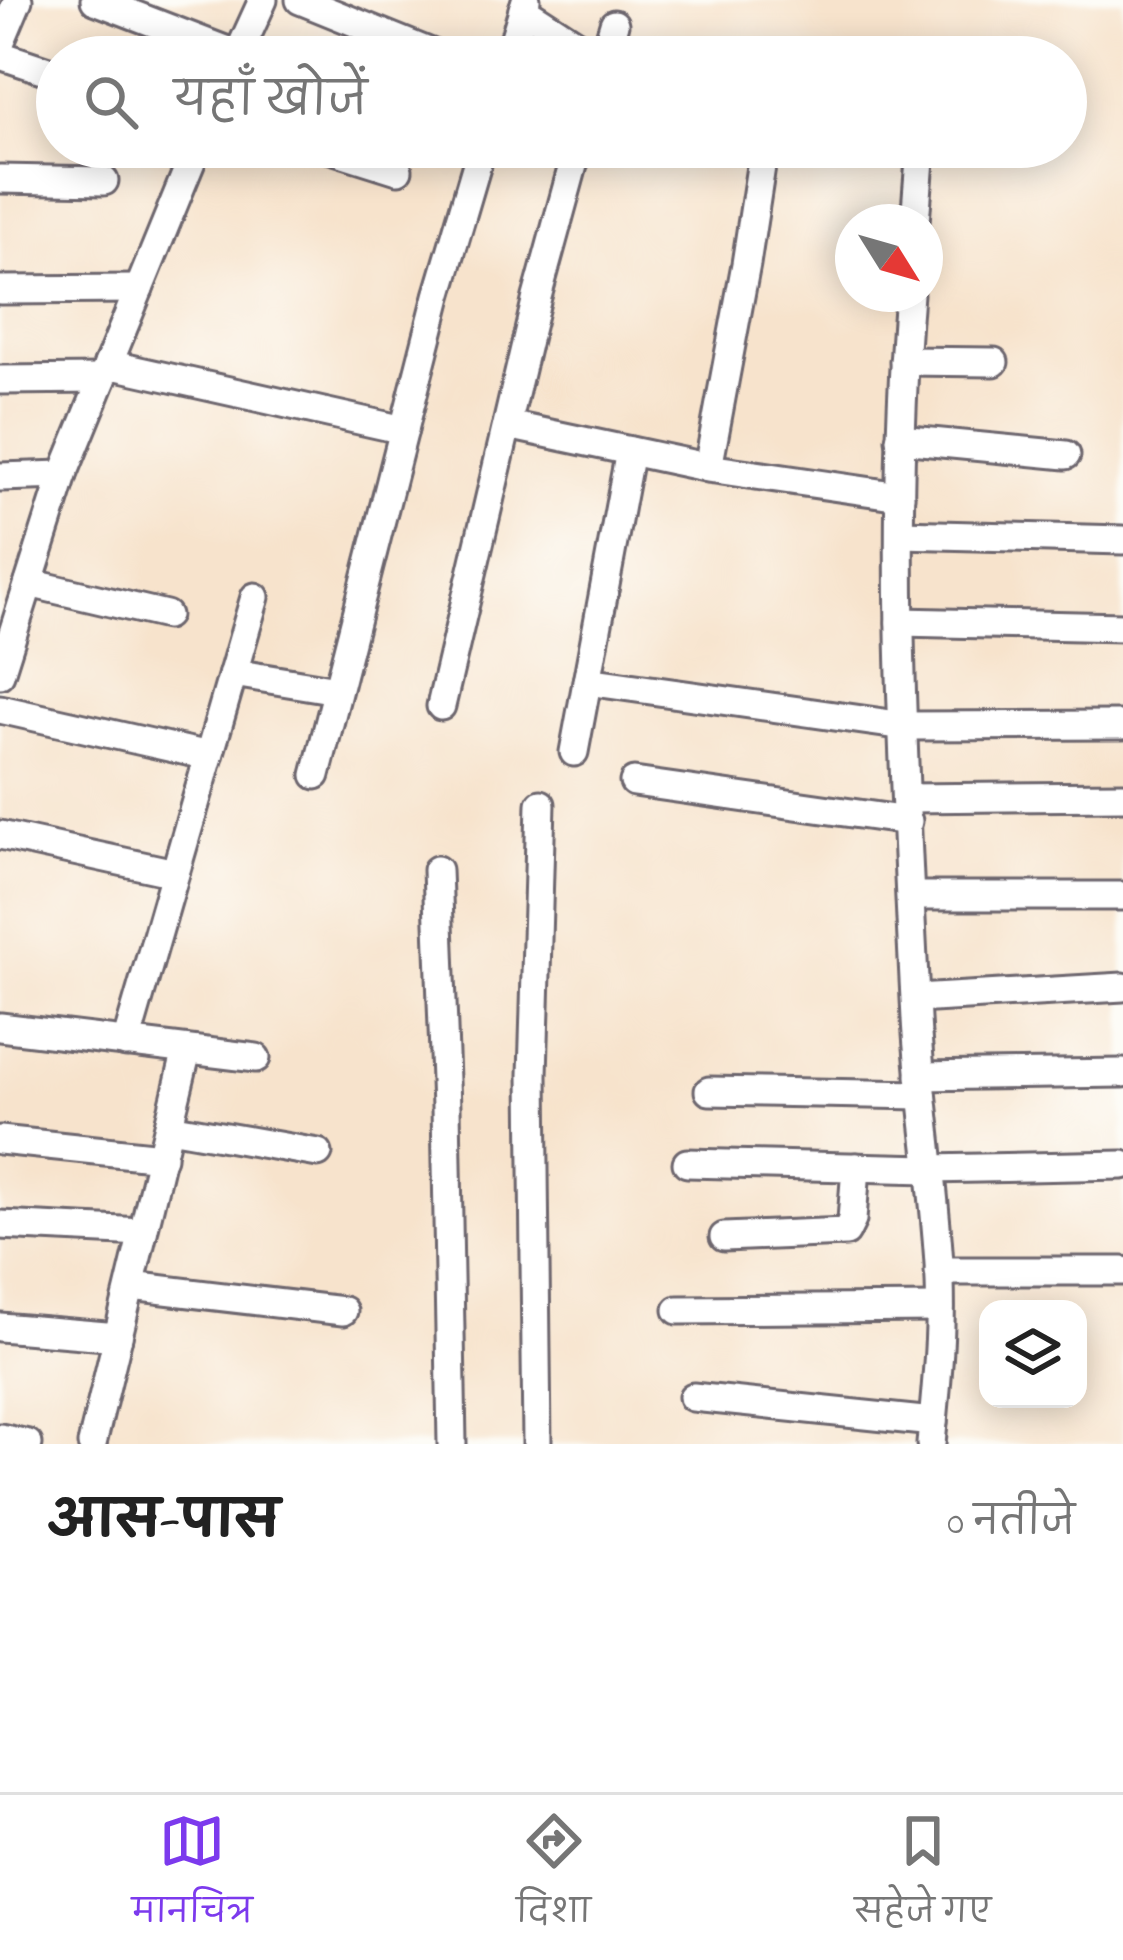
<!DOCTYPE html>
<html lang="hi">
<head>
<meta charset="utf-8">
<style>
  :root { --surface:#fff; --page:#f6f6f6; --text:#222; --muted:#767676; --line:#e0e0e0; --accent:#7c3aed }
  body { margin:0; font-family:"Indie Flower","Playpen Sans Deva",sans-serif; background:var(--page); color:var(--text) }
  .controls { position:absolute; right:36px; bottom:36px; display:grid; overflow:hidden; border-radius:24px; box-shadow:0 6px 30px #0003 }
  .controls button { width:108px; height:108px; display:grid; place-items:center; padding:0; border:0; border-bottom:3px solid var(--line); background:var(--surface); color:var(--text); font:60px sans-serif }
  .compass { position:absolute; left:835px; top:204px; width:108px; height:108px; border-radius:50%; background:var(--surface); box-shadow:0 6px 30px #0003; rotate:127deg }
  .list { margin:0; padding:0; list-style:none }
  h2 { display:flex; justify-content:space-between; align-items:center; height:156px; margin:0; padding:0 48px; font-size:51px }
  h2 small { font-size:39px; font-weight:400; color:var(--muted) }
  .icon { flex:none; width:66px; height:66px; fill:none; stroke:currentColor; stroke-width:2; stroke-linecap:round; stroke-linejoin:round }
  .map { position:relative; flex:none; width:1123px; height:1444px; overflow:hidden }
  .search { position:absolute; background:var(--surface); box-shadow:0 6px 30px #0003; left:36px; right:36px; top:36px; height:132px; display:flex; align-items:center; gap:30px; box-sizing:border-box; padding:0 42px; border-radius:66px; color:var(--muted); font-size:45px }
  .sheet { height:348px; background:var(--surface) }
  nav { display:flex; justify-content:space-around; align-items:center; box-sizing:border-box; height:168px; border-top:3px solid var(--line); background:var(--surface); font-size:33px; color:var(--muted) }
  nav a { display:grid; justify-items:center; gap:6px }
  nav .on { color:var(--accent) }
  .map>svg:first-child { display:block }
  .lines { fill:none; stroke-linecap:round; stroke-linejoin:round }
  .minor-casing { stroke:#6d666e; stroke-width:33 }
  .minor { stroke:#fff; stroke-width:27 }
</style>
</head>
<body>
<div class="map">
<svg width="1123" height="1444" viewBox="0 0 1123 1444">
  <rect width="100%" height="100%" fill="#fdfcf7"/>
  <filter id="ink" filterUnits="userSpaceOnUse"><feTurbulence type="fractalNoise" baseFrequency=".00833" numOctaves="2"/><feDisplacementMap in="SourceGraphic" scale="24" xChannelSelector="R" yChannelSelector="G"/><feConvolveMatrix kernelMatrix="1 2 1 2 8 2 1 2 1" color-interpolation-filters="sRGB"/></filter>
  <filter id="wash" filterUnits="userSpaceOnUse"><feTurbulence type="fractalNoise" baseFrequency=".004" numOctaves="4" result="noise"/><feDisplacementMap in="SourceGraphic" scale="48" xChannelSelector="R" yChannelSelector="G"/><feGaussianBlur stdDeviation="2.7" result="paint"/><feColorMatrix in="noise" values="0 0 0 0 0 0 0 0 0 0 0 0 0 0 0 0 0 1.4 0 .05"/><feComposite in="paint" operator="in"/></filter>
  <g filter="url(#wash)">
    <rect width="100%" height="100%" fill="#f7e3cc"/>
  </g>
  <g filter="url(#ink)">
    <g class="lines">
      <g class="minor-casing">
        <g id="minor">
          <polyline points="95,0 238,55"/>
          <polyline points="300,0 441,57"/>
          <polyline points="523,9 597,57"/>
          <polyline points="0,43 18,0"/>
          <polyline points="0,55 57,74"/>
          <polyline points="237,57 263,0"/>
          <polyline points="509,57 526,0"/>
          <polyline points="604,57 614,24"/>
          <polyline points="325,147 398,170"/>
          <polyline points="0,179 104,181"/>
          <polyline points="915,222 921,147"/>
          <polyline points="0,290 139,289"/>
          <path d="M 909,294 C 889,535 904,778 916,1019 C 921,1107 936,1194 940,1281 C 942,1336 936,1390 931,1444"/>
          <polyline points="904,361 994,362"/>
          <polyline points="108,364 404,430"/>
          <polyline points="0,380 102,379"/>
          <polyline points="508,425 715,469 900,496"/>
          <polyline points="900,439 1066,455"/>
          <polyline points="708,468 746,264 764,147"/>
          <polyline points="0,477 63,475"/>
          <polyline points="901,534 1123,540"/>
          <polyline points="29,583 166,615"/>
          <polyline points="900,622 1123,627"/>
          <polyline points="233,673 337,690"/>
          <polyline points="0,674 63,475 197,147"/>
          <polyline points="587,681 905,726 1123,725"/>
          <polyline points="441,706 537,297 578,147"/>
          <polyline points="0,709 209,756"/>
          <polyline points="574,752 630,451"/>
          <polyline points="316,775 438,296 482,147"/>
          <polyline points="634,782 908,821"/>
          <polyline points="907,798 1123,796"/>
          <polyline points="0,835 175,873"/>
          <polyline points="437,870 446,1107 452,1444"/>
          <polyline points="911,896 1123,896"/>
          <polyline points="916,999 1123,987"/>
          <polyline points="0,1027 256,1058"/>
          <polyline points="126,1043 255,597"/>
          <polyline points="920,1076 1123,1073"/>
          <polyline points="709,1091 922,1095"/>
          <polyline points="169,1127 318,1153"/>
          <polyline points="0,1140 162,1157"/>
          <polyline points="687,1163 929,1169 1123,1165"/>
          <polyline points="0,1225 143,1232"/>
          <polyline points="724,1237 846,1232 852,1220 856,1167"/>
          <polyline points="939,1271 1123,1271"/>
          <polyline points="131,1286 343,1311"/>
          <polyline points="678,1310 940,1308"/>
          <polyline points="0,1327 118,1337"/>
          <polyline points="693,1397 933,1422"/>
          <polyline points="0,1438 28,1444"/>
          <polyline points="92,1444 187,1050"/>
          <polyline points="537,1444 533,1075 541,804"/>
        </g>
      </g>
      <use href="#minor" class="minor"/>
    </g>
  </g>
</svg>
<div class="controls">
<button><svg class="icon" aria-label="layers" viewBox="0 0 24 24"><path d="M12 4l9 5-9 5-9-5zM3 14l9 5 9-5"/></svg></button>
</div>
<svg class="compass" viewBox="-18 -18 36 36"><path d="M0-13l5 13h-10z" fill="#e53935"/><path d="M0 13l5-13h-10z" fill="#767676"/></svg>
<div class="search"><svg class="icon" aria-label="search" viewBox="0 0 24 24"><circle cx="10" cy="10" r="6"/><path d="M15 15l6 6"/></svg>यहाँ खोजें</div>
</div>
<section class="sheet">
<h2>आस-पास<small>0 नतीजे</small></h2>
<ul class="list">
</ul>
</section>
<nav>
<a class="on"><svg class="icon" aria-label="map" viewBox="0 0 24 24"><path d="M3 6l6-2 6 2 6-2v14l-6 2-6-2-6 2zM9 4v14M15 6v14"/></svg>मानचित्र</a>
<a><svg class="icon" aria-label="directions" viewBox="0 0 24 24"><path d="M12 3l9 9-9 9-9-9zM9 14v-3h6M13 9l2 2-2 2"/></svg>दिशा</a>
<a><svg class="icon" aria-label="saved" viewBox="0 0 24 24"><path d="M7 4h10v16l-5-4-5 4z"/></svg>सहेजे गए</a>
</nav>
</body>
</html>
